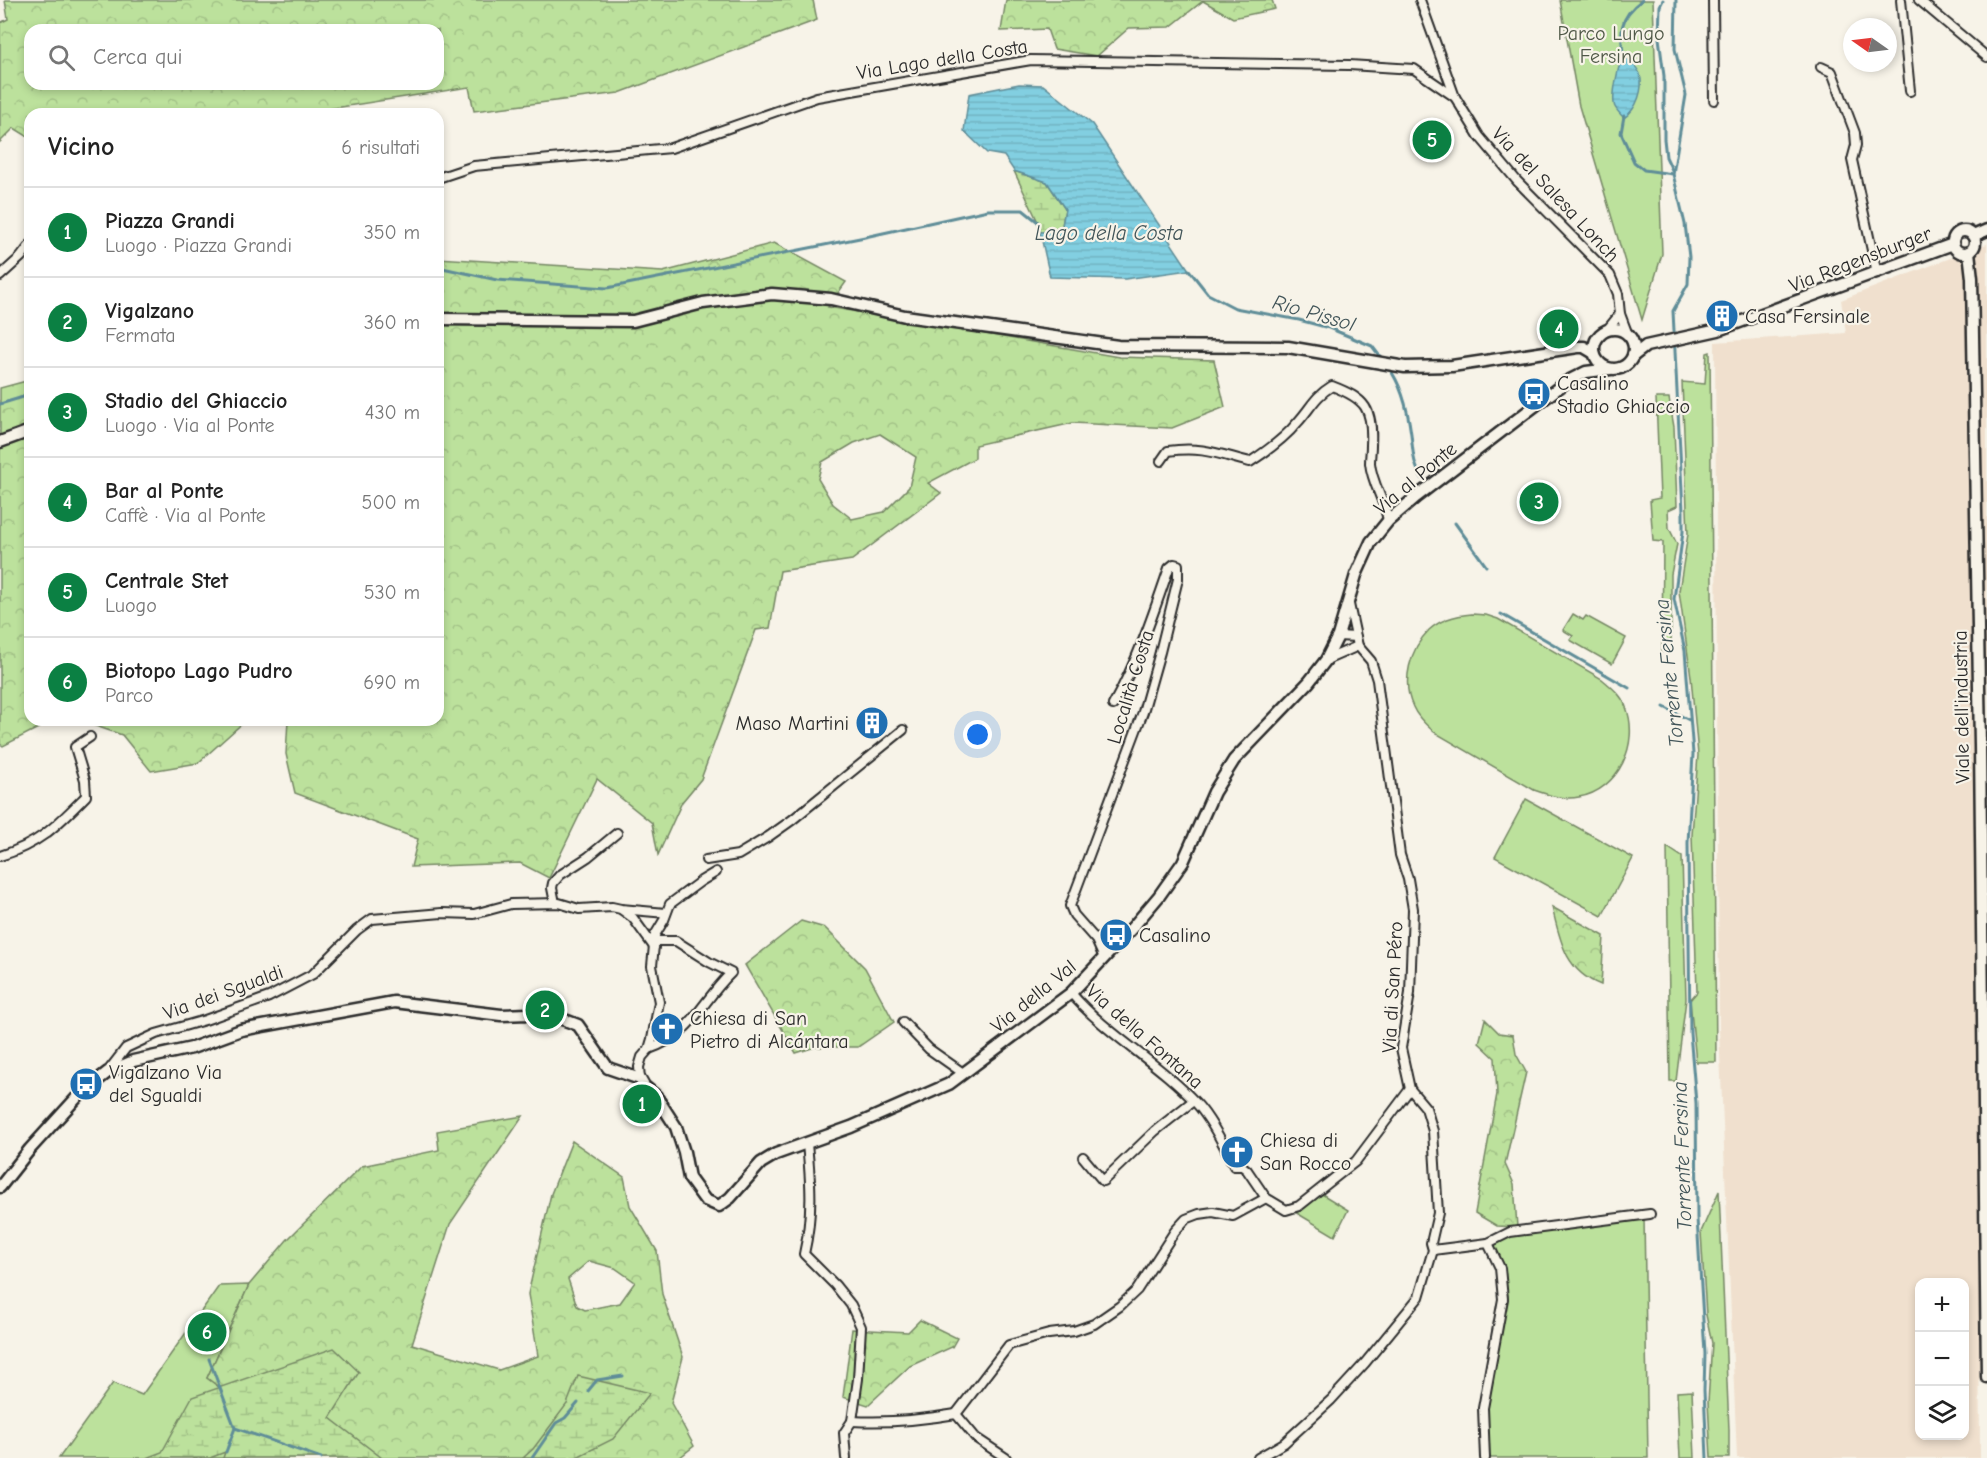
<!DOCTYPE html>
<html lang="it">
<head>
<meta charset="utf-8">
<style>
  :root { --surface:#fff; --page:#f6f6f6; --text:#222; --muted:#767676; --line:#e0e0e0; --accent:#0b8043 }
  body { margin:0; font-family:"Comic Neue",sans-serif; background:var(--page); color:var(--text) }
  .controls { position:absolute; right:18px; bottom:18px; display:grid; overflow:hidden; border-radius:12px; box-shadow:0 3px 9px #0003 }
  .controls button { width:54px; height:54px; display:grid; place-items:center; padding:0; border:0; border-bottom:2px solid var(--line); background:var(--surface); color:var(--text); font:30px sans-serif }
  .compass { position:absolute; left:1843px; top:18px; width:54px; height:54px; border-radius:50%; background:var(--surface); box-shadow:0 3px 9px #0003; rotate:284deg }
  .you { position:absolute; left:978px; top:735px; width:21px; height:21px; margin:-15px; border:4px solid #fff; border-radius:50%; background:#1a73e8; box-shadow:0 0 0 9px #1a73e833 }
  .badge { display:grid; place-items:center; width:39px; height:39px; border-radius:50%; background:var(--accent); color:#fff; font-size:20px; font-weight:700 }
  .pin { position:absolute; translate:-50% -50%; border:3px solid #fff; box-shadow:0 2px 6px #0006 }
  .list { margin:0; padding:0; list-style:none }
  h2 { display:flex; justify-content:space-between; align-items:center; height:78px; margin:0; padding:0 24px; font-size:26px }
  h2 small { font-size:20px; font-weight:400; color:var(--muted) }
  .list li { display:grid; grid-template-columns:39px 1fr auto; gap:18px; align-items:center; box-sizing:border-box; height:90px; padding:0 24px; border-top:2px solid var(--line) }
  .list b { display:block; font-size:22px; white-space:nowrap }
  .list p { margin:0; font-size:20px; white-space:nowrap; color:var(--muted) }
  .list em { font-size:20px; font-style:normal; color:var(--muted) }
  .icon { flex:none; width:33px; height:33px; fill:none; stroke:currentColor; stroke-width:2; stroke-linecap:round; stroke-linejoin:round }
  .map { position:relative; flex:none; width:1987px; height:1458px; overflow:hidden }
  .search { position:absolute; background:var(--surface); box-shadow:0 3px 9px #0003; left:24px; top:24px; width:420px; height:66px; display:flex; align-items:center; gap:15px; box-sizing:border-box; padding:0 21px; border-radius:18px; color:var(--muted); font-size:22px }
  .panel { position:absolute; background:var(--surface); box-shadow:0 3px 9px #0003; left:24px; top:108px; width:420px; height:618px; border-radius:18px }
  .map>svg:first-child { display:block }
  .built { fill:#f0e0ce; fill-rule:evenodd }
  .green { fill:#bce19c; stroke:#748664; stroke-width:1.5 }
  .forest { fill:url(#forest-crowns); stroke:#748664; stroke-width:1.5; fill-rule:evenodd }
  .wetland { fill:url(#wetland-marsh); stroke:#748664; stroke-width:1.5 }
  .water { fill:url(#water-rules); stroke:#5f8d98; stroke-width:1.5 }
  .lines { fill:none; stroke-linecap:round; stroke-linejoin:round }
  .stream { stroke:#5f8d98; stroke-width:3 }
  .street-casing { stroke:#2b2b2b; stroke-width:12 }
  .secondary-casing { stroke:#2b2b2b; stroke-width:15 }
  .street { stroke:#f7f3e8; stroke-width:8 }
  .secondary { stroke:#f7f3e8; stroke-width:10 }
  .labels { text-anchor:middle; stroke-width:4.5; stroke-linejoin:round; paint-order:stroke }
  .park-label { font-size:20px; fill:#4f5847; stroke:#f7f3e8 }
  .street-label { font-size:20px; fill:#2b2b2b; stroke:#f7f3e8 }
  .poi-label { font-size:20px; fill:#2b2b2b; stroke:#f7f3e8; text-anchor:start }
  .water-label { font-size:21px; font-style:italic; fill:#415458; stroke:#f7f3e8 }
</style>
</head>
<body>
<div class="map">
<svg width="1987" height="1458" viewBox="0 0 1987 1458">
  <defs>
    <pattern id="forest-crowns" width="20" height="18" patternUnits="userSpaceOnUse" patternTransform="scale(1.5)"><rect width="20" height="18" fill="#bce19c"/><path d="M2 6a3 3 0 1 1 6 0M12 15a3 3 0 1 1 6 0" fill="none" stroke="#a2c187"/></pattern>
    <pattern id="wetland-marsh" width="20" height="14" patternUnits="userSpaceOnUse" patternTransform="scale(1.5)"><rect width="20" height="14" fill="#bce19c"/><path d="M1 5h8M5 5V1M11 12h8M15 12V8" fill="none" stroke="#a2c187"/></pattern>
    <pattern id="water-rules" width="6" height="5" patternUnits="userSpaceOnUse" patternTransform="scale(1.5)"><rect width="6" height="5" fill="#82cfe1"/><path d="M0 2.5h6" fill="none" stroke="#70b2c1"/></pattern>
  </defs>
  <rect width="100%" height="100%" fill="#f7f3e8"/>
  <filter id="ink" filterUnits="userSpaceOnUse"><feTurbulence type="fractalNoise" baseFrequency=".0167" numOctaves="2"/><feDisplacementMap in="SourceGraphic" scale="12" xChannelSelector="R" yChannelSelector="G"/><feConvolveMatrix kernelMatrix="1 2 1 2 8 2 1 2 1" color-interpolation-filters="sRGB"/></filter>
  <g filter="url(#ink)">
    <path class="built" d="M 1987,244 L 1987,1139 L 1978,1139 L 1980,1458 L 1737,1458 L 1719,1029 L 1715,342 L 1846,333 L 1841,300 ZM 1920,1282 L 1964,1282 L 1964,1436 L 1920,1436 Z"/>
    <g class="green">
      <polygon points="1560,0 1653,0 1662,254 1642,320 1579,106"/>
      <polygon points="1710,352 1716,1062 1696,1062 1690,1000 1697,992 1692,835 1698,755 1691,677 1679,591 1688,534 1682,382 1705,384 1707,353"/>
      <polygon points="1656,398 1669,398 1674,427 1677,506 1668,510 1669,528 1677,544 1671,574 1671,652 1662,652 1663,542 1653,541 1650,500 1660,498"/>
      <path d="M 1472,614 L 1486,615 L 1498,619 L 1602,679 C 1611,687 1622,695 1626,707 C 1640,743 1619,790 1579,797 C 1563,800 1548,795 1534,790 L 1434,732 C 1426,725 1417,717 1413,707 C 1401,682 1410,649 1429,630 C 1441,619 1458,615 1472,614 Z"/>
      <polygon points="1573,614 1583,620 1586,616 1626,638 1612,664 1570,640 1573,636 1563,630"/>
      <polygon points="1526,799 1633,858 1602,916 1495,857"/>
      <polygon points="1667,847 1682,857 1686,999 1676,1081 1670,1081"/>
      <polygon points="1317,1191 1348,1210 1335,1236 1295,1212"/>
      <polygon points="1719,1191 1729,1430 1729,1458 1711,1458 1708,1402 1712,1343 1706,1315 1701,1232"/>
      <polygon points="1644,1218 1648,1458 1488,1458 1486,1409 1502,1316 1508,1296 1501,1268 1491,1244 1511,1233"/>
      <polygon points="249,1285 207,1378 324,1458 59,1458 113,1383 142,1395 219,1286"/>
      <polygon points="1692,1391 1695,1458 1680,1458 1677,1392"/>
    </g>
    <g class="forest">
      <path d="M 5,0 L 813,0 L 817,20 L 619,93 L 474,111 L 469,87 L 328,109 L 316,114 L 30,114 L 30,138 L 14,128 L 0,142 L 0,23 L 8,19 ZM 30,30 L 438,30 L 438,84 L 30,84 Z"/>
      <polygon points="1006,0 1272,0 1275,9 1233,18 1203,1 1170,27 1129,28 1097,56 1054,49 1047,29 1001,31"/>
      <path d="M 774,243 L 846,282 L 828,307 L 1119,357 L 1214,360 L 1225,407 L 1172,428 L 1073,423 L 975,445 L 975,458 L 928,483 L 941,493 L 852,560 L 780,571 L 770,628 L 756,630 L 701,779 L 682,802 L 658,855 L 652,823 L 597,779 L 549,878 L 520,863 L 411,867 L 418,839 L 295,793 L 286,754 L 288,720 L 438,720 L 438,258 L 663,272 ZM 880,434 L 916,457 L 909,487 L 884,512 L 852,519 L 833,504 L 818,479 L 822,462 L 854,443 Z"/>
      <polygon points="30,380 30,720 54,720 3,746 0,744 0,388"/>
      <polygon points="78,720 246,720 198,763 151,771 122,735"/>
      <path d="M 1552,907 L 1604,936 L 1601,985 C 1565,971 1560,940 1552,907 Z"/>
      <polygon points="801,921 825,928 865,968 894,1022 858,1047 815,1047 796,1053 745,965"/>
      <polygon points="1485,1019 1499,1033 1513,1035 1516,1054 1526,1072 1505,1164 1514,1184 1517,1227 1497,1226 1475,1213 1497,1094 1495,1058 1479,1043"/>
      <path d="M 523,1116 L 450,1224 L 412,1344 L 499,1370 L 538,1356 L 528,1294 L 551,1194 L 572,1141 L 624,1177 L 630,1206 L 657,1251 L 662,1294 L 683,1357 L 671,1403 L 694,1446 L 679,1458 L 324,1458 L 294,1444 L 207,1378 L 249,1285 L 287,1240 L 362,1166 L 439,1150 L 437,1131 ZM 589,1261 L 615,1268 L 635,1282 L 620,1303 L 585,1310 L 577,1306 L 568,1279 Z"/>
      <polygon points="920,1320 957,1338 952,1347 910,1366 868,1405 843,1397 852,1329 908,1332"/>
    </g>
    <g class="wetland">
      <polygon points="1014,171 1047,182 1065,209 1062,226 1052,232 1040,232 1038,222"/>
      <polygon points="334,1348 359,1372 330,1418 382,1458 223,1458 225,1452 210,1458 146,1458 162,1452 192,1397"/>
      <polygon points="578,1376 650,1393 613,1439 575,1458 523,1458 533,1449 567,1404"/>
    </g>
    <g class="water">
      <path d="M 1624,56 C 1630,61 1637,66 1640,74 C 1644,89 1637,109 1624,118 C 1621,115 1617,111 1615,107 C 1611,99 1618,63 1624,56 Z"/>
      <polygon points="1019,84 1043,85 1092,124 1189,270 1125,279 1050,277 1040,232 1052,232 1062,226 1065,209 1047,182 1014,171 1004,156 987,153 964,131 969,94"/>
    </g>
    <g class="lines">
      <g class="stream">
        <polyline points="1663,0 1660,6 1659,38 1664,76 1664,139 1666,157 1673,172"/>
        <polyline points="1676,0 1675,49 1686,95 1673,174 1685,224 1689,257 1688,284 1673,311 1683,511 1683,532 1674,599 1685,651 1693,754 1688,843 1690,1033 1696,1103 1697,1218 1705,1354 1704,1390 1707,1458"/>
        <path d="M 1624,59 C 1620,32 1618,18 1642,0"/>
        <polyline points="1624,116 1621,133 1634,162 1644,170 1673,174"/>
        <polyline points="438,267 497,280 607,288 865,237 988,210 1023,210 1038,222"/>
        <polyline points="1189,270 1208,294 1235,308 1299,320 1329,328 1372,346 1382,359"/>
        <path d="M 1388,367 C 1402,385 1408,411 1411,434 C 1413,450 1413,466 1423,479"/>
        <polyline points="0,404 30,395"/>
        <polyline points="1455,523 1486,566"/>
        <polyline points="1501,614 1629,688"/>
        <polyline points="1664,707 1689,720"/>
        <polyline points="209,1359 235,1428 226,1452"/>
        <polyline points="588,1391 597,1380 623,1376"/>
        <polyline points="235,1428 321,1458"/>
        <polyline points="532,1458 556,1423 565,1418 578,1403"/>
      </g>
      <g class="street-casing">
        <g id="street">
          <polyline points="1420,0 1455,97 1479,136 1517,181 1610,275 1618,294 1620,314 1628,335"/>
          <polyline points="1713,0 1714,100"/>
          <polyline points="1901,0 1910,91"/>
          <polyline points="1919,0 1987,57"/>
          <polyline points="1821,67 1832,72 1855,133 1856,145 1852,160 1877,273"/>
          <polyline points="438,178 474,166 671,148 817,97 1031,60 1349,65 1414,69 1455,97"/>
          <polyline points="0,276 21,257 30,245"/>
          <polyline points="1607,330 1620,314"/>
          <path d="M 1161,461 L 1168,451 C 1202,446 1218,454 1250,462 C 1267,451 1284,439 1297,423 C 1311,408 1314,397 1332,386 C 1366,399 1373,409 1371,445 C 1371,451 1370,457 1370,463 C 1372,484 1385,501 1388,521"/>
          <polyline points="1349,604 1358,646"/>
          <polyline points="1338,636 1356,637"/>
          <polyline points="1326,660 1358,646"/>
          <path d="M 0,856 C 40,844 57,825 86,796 L 85,780 L 75,747 L 90,737"/>
          <polyline points="706,860 738,855 768,837 792,820 903,730"/>
          <polyline points="555,903 552,888 553,883 560,875 588,857 617,833"/>
          <polyline points="622,910 633,918 654,947"/>
          <path d="M 1104,958 L 1096,940 L 1074,915 L 1070,906 L 1143,712 L 1160,652 L 1178,579 L 1178,565 L 1174,564 L 1169,568 C 1153,615 1137,662 1113,705"/>
          <path d="M 1071,993 C 1107,1035 1158,1062 1196,1103 C 1210,1118 1225,1147 1234,1166 L 1242,1166 L 1247,1170 L 1266,1198 L 1286,1210 L 1299,1206 L 1356,1161 L 1410,1089"/>
          <polyline points="903,1022 929,1049 963,1073"/>
          <path d="M 649,1049 C 693,1034 700,1003 731,973 L 709,962 L 676,941 L 655,941"/>
          <polyline points="109,1070 126,1048 156,1034 205,1020 269,997 313,974 357,930 372,919 442,913 474,914 511,904 559,903 579,909 612,907 621,909 666,913"/>
          <polyline points="640,1079 639,1067 642,1057 649,1049 652,1039 659,1002 652,966 655,935 664,920 670,904 701,881 716,872"/>
          <polyline points="641,1107 641,1094 646,1088"/>
          <path d="M 807,1144 C 811,1184 813,1214 804,1254 L 835,1285 L 851,1305 L 861,1327 L 858,1379 L 852,1421 L 844,1433 L 846,1458"/>
          <polyline points="1083,1157 1103,1181 1155,1131 1193,1101"/>
          <polyline points="1433,1250 1488,1243 1510,1232 1650,1214"/>
          <polyline points="956,1414 1009,1345 1049,1334 1074,1331 1094,1324 1120,1306 1137,1290 1175,1231 1186,1219 1199,1214 1213,1212 1233,1216 1266,1198"/>
          <polyline points="956,1414 976,1438 1006,1458"/>
          <path d="M 852,1421 C 887,1423 921,1420 956,1414"/>
          <polyline points="1258,1458 1284,1443 1331,1400 1365,1363 1419,1297 1433,1250 1431,1243 1438,1213 1433,1131 1426,1108 1410,1089 1401,1048 1410,993 1413,909 1408,879 1400,855 1377,680 1371,661 1358,646"/>
          <polyline points="1485,1458 1483,1408 1503,1299 1500,1268 1488,1243"/>
        </g>
      </g>
      <g class="secondary-casing">
        <g id="secondary">
          <circle cx="1964" cy="242" r="11"/>
          <polyline points="1973,236 1987,230"/>
          <polyline points="1969,252 1972,278 1980,745 1987,1377"/>
          <polyline points="438,319 633,321 703,303 772,294 831,299 905,316 1118,346 1288,347 1405,367 1452,366 1578,347 1584,347 1594,353"/>
          <circle cx="1614" cy="349" r="20"/>
          <polyline points="1633,356 1646,346 1718,330 1953,244"/>
          <polyline points="0,442 30,431"/>
          <polyline points="0,1187 30,1149 81,1093 108,1072 133,1061 192,1048 241,1030 394,1002 501,1015 528,1014 557,1017 578,1025 608,1068 640,1079 644,1086 656,1096 676,1127 684,1152 689,1178 705,1200 719,1206 730,1198 761,1163 776,1154 851,1127 949,1084 1071,993 1132,928 1159,896 1183,862 1214,792 1234,760 1309,682 1326,660 1338,636 1356,575 1371,542 1388,521 1416,497 1566,382 1586,372 1610,369"/>
        </g>
      </g>
      <use href="#street" class="street"/>
      <use href="#secondary" class="secondary"/>
    </g>
  </g>
  <defs>
    <g id="building-disc" transform="scale(1.725)"><circle r="9.5" fill="#1f6fb2" stroke="#f7f3e8"/><path d="M-4-6H4V6H1V3H-1V6H-4ZM-2.5-4.3h1.7v1.8h-1.7ZM.8-4.3h1.7v1.8H.8ZM-2.5-1h1.7V.8h-1.7ZM.8-1h1.7V.8H.8Z" fill="#fff"/></g>
    <g id="bus-disc" transform="scale(1.725)"><circle r="9.5" fill="#1f6fb2" stroke="#f7f3e8"/><path d="M-5-6H5V4H4V6H2V4H-2V6H-4V4H-5ZM-3.5-4V0h7V-4ZM-3.5 1.2v1.5H-2V1.2ZM2 1.2v1.5H3.5V1.2Z" fill="#fff"/></g>
    <g id="church-disc" transform="scale(1.725)"><circle r="9.5" fill="#1f6fb2" stroke="#f7f3e8"/><path d="M-1.2-6h2.4v3.5h3.3v2.4h-3.3V6h-2.4V-.1h-3.3v-2.4h3.3Z" fill="#fff"/></g>
  </defs>
  <g fill-rule="evenodd">
    <use href="#building-disc" x="1722" y="316"/>
    <use href="#bus-disc" x="1534" y="394"/>
    <use href="#building-disc" x="872" y="723"/>
    <use href="#bus-disc" x="1116" y="935"/>
    <use href="#church-disc" x="667" y="1029"/>
    <use href="#bus-disc" x="86" y="1084"/>
    <use href="#church-disc" x="1237" y="1152"/>
  </g>
  <g class="labels">
    <g class="park-label">
      <text x="1611" y="40">Parco Lungo<tspan x="1611" dy="23">Fersina</tspan></text>
    </g>
    <g class="street-label">
      <text transform="translate(942 59) rotate(-9)" y="7">Via Lago della Costa</text>
      <text transform="translate(1556 194) rotate(47)" y="7">Via del Salesa Lonch</text>
      <text transform="translate(1860 259) rotate(-21)" y="7">Via Regensburger</text>
      <text transform="translate(1415 478) rotate(-40)" y="7">Via al Ponte</text>
      <text transform="translate(1130 687) rotate(-73)" y="7">Località Costa</text>
      <text transform="translate(1961 707) rotate(-91)" y="7">Viale dell'industria</text>
      <text transform="translate(1392 987) rotate(-87)" y="7">Via di San Péro</text>
      <text transform="translate(223 992) rotate(-20)" y="7">Via dei Sgualdi</text>
      <text transform="translate(1033 996) rotate(-39)" y="7">Via della Val</text>
      <text transform="translate(1145 1036) rotate(41)" y="7">Via della Fontana</text>
    </g>
    <g class="poi-label">
      <text x="1745" y="323">Casa Fersinale</text>
      <text x="1557" y="390">Casalino<tspan x="1557" dy="23">Stadio Ghiaccio</tspan></text>
      <text x="849" y="730" text-anchor="end">Maso Martini</text>
      <text x="1139" y="942">Casalino</text>
      <text x="690" y="1025">Chiesa di San<tspan x="690" dy="23">Pietro di Alcántara</tspan></text>
      <text x="109" y="1079">Vigalzano Via<tspan x="109" dy="23">del Sgualdi</tspan></text>
      <text x="1260" y="1147">Chiesa di<tspan x="1260" dy="23">San Rocco</tspan></text>
    </g>
    <g class="water-label">
      <text x="1109" y="240">Lago della Costa</text>
      <text transform="translate(1314 313) rotate(16)" y="7">Rio Pissol</text>
      <text transform="translate(1669 673) rotate(-96)" y="7">Torrente Fersina</text>
      <text transform="translate(1682 1156) rotate(-92)" y="7">Torrente Fersina</text>
    </g>
  </g>
</svg>
<div class="controls">
<button>+</button>
<button>−</button>
<button><svg class="icon" aria-label="layers" viewBox="0 0 24 24"><path d="M12 4l9 5-9 5-9-5zM3 14l9 5 9-5"/></svg></button>
</div>
<svg class="compass" viewBox="-18 -18 36 36"><path d="M0-13l5 13h-10z" fill="#e53935"/><path d="M0 13l5-13h-10z" fill="#767676"/></svg>
<div class="you"></div>
<div class="pin badge" style="left:642px;top:1104px">1</div>
<div class="pin badge" style="left:545px;top:1010px">2</div>
<div class="pin badge" style="left:1539px;top:502px">3</div>
<div class="pin badge" style="left:1559px;top:329px">4</div>
<div class="pin badge" style="left:1432px;top:140px">5</div>
<div class="pin badge" style="left:207px;top:1332px">6</div>
<div class="search"><svg class="icon" aria-label="search" viewBox="0 0 24 24"><circle cx="10" cy="10" r="6"/><path d="M15 15l6 6"/></svg>Cerca qui</div>
<section class="panel">
<h2>Vicino<small>6 risultati</small></h2>
<ul class="list">
<li><span class="badge">1</span><div><b>Piazza Grandi</b><p>Luogo · Piazza Grandi</p></div><em>350 m</em></li>
<li><span class="badge">2</span><div><b>Vigalzano</b><p>Fermata</p></div><em>360 m</em></li>
<li><span class="badge">3</span><div><b>Stadio del Ghiaccio</b><p>Luogo · Via al Ponte</p></div><em>430 m</em></li>
<li><span class="badge">4</span><div><b>Bar al Ponte</b><p>Caffè · Via al Ponte</p></div><em>500 m</em></li>
<li><span class="badge">5</span><div><b>Centrale Stet</b><p>Luogo</p></div><em>530 m</em></li>
<li><span class="badge">6</span><div><b>Biotopo Lago Pudro</b><p>Parco</p></div><em>690 m</em></li>
</ul>
</section>
</div>
</body>
</html>
